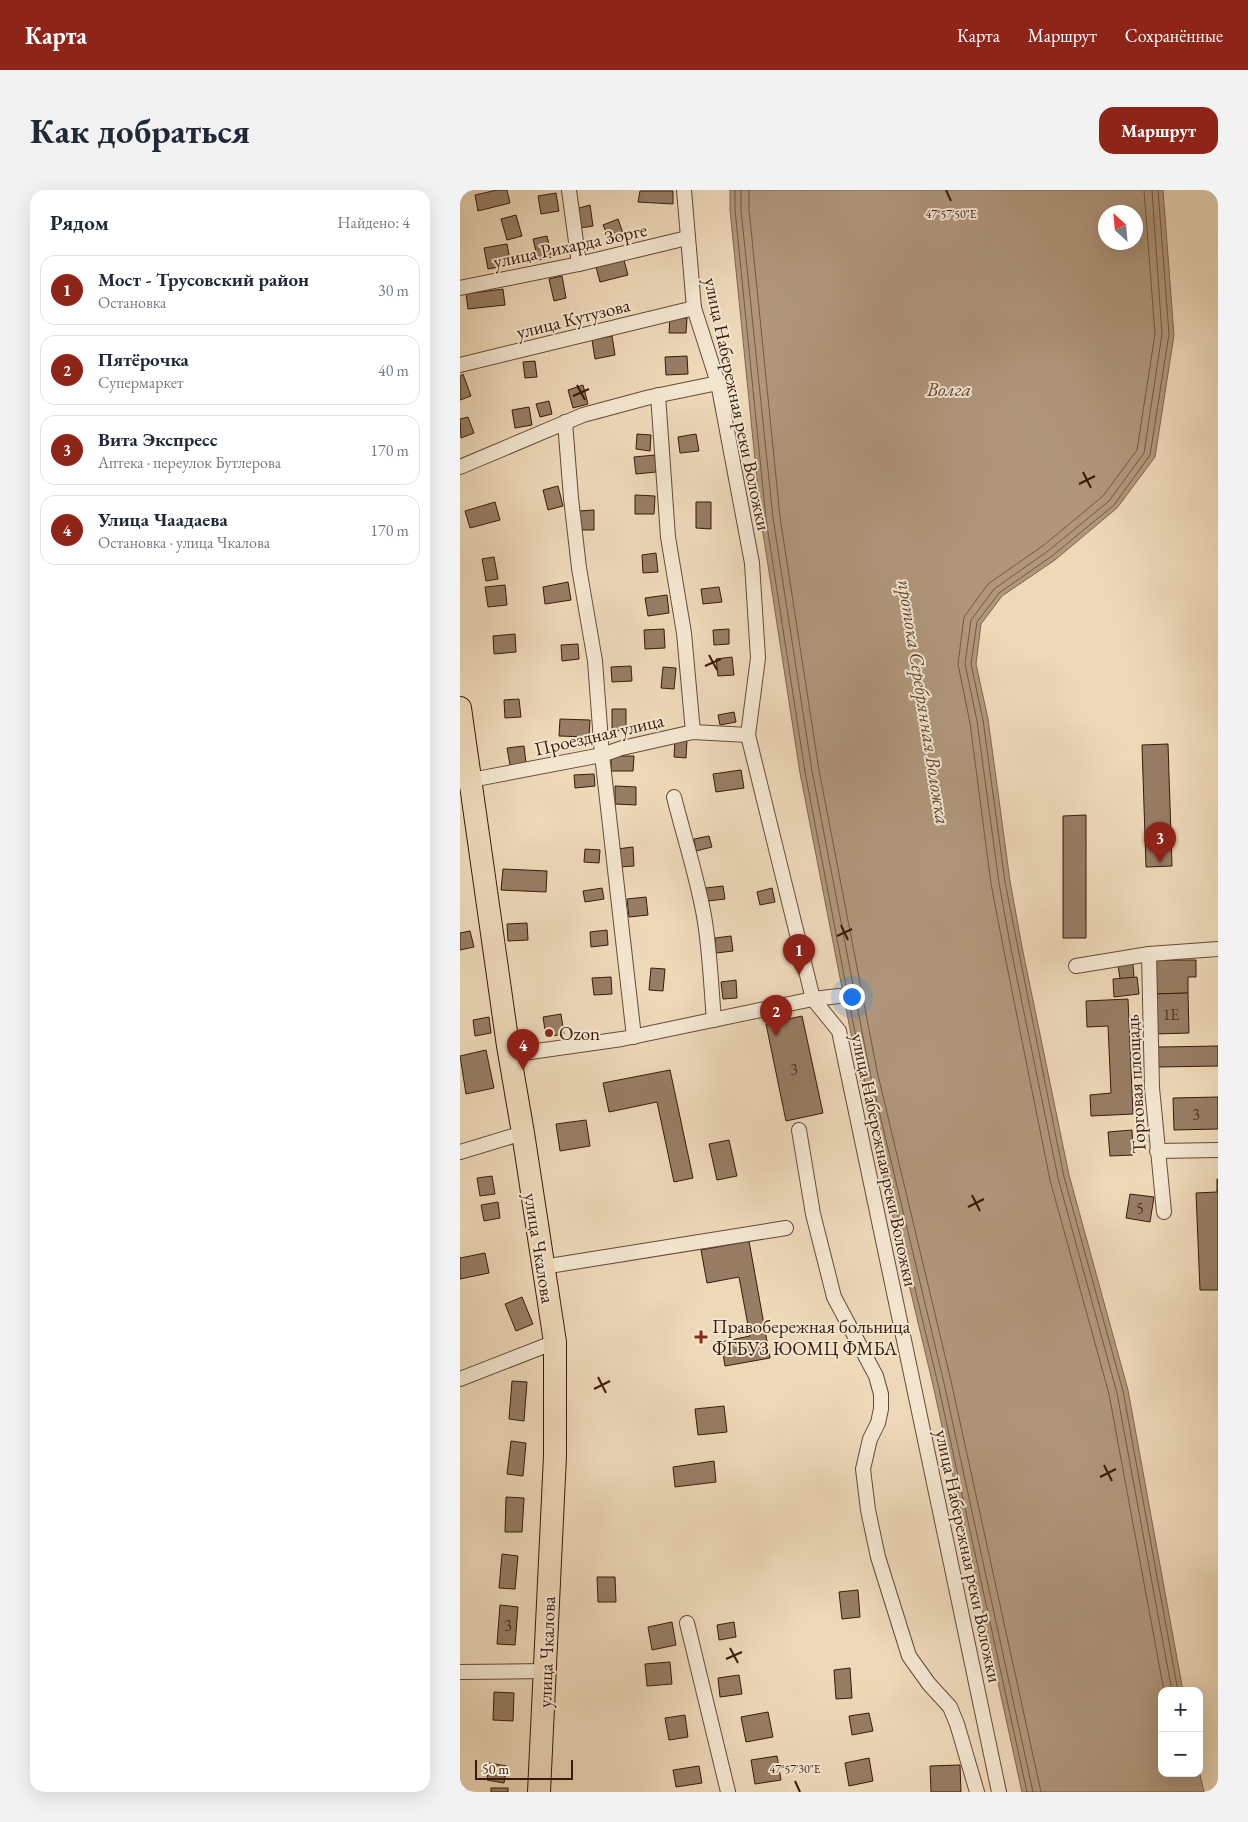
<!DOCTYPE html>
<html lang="ru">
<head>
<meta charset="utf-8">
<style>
  :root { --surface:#fff; --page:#f2f2f3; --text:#1f2937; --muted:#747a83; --line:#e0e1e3; --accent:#8f2418 }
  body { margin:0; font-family:"EB Garamond",serif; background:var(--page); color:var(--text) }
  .controls { position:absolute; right:15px; bottom:15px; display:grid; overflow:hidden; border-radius:10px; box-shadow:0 5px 20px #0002 }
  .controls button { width:45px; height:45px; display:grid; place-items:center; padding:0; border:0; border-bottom:1px solid var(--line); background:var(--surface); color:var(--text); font:25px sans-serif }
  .compass { position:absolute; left:638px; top:15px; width:45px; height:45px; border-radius:50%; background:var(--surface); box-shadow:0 5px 20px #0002; rotate:334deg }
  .scale { position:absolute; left:15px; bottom:12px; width:98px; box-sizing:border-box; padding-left:5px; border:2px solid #3a1a09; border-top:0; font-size:14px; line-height:18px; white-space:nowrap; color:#3a1a09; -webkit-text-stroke:4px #f3e6d1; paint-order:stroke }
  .you { position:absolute; left:391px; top:806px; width:18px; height:18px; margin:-12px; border:4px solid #fff; border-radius:50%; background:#1a73e8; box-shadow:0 0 0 8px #1a73e833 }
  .badge { display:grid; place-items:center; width:32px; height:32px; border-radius:50%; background:var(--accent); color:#fff; font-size:16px; font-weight:700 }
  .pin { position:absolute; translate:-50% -41px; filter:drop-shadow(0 1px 2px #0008) }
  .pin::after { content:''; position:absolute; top:26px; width:18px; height:15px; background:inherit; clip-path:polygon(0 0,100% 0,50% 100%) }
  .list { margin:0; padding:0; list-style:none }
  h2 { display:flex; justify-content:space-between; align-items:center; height:65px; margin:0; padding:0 20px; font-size:21px }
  h2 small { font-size:16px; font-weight:400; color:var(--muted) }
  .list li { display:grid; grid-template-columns:32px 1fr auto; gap:15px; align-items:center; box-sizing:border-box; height:70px; margin:0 10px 10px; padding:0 10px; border:1px solid var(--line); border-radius:15px }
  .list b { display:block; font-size:19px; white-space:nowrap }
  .list p { margin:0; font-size:16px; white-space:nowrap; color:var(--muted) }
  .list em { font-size:16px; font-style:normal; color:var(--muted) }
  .map { position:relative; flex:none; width:758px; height:1602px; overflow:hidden; border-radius:15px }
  header { display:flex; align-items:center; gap:30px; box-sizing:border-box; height:70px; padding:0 25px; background:var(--accent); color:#fff }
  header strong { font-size:24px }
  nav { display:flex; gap:28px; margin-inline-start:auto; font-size:18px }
  .intro { display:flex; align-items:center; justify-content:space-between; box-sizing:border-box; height:120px; padding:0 30px }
  h1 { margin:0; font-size:35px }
  .button { padding:12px 22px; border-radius:15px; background:var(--accent); color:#fff; font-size:18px; font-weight:700 }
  main { display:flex; gap:30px; padding:0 30px }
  aside { flex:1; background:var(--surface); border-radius:15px; box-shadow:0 5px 20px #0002 }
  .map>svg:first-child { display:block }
  .water { fill:#b0977c; stroke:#81654e; fill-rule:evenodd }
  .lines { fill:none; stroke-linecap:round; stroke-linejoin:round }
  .shore { stroke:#755842; stroke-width:1 }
  .building { fill:#977d64; stroke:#3a1a09 }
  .street-casing { stroke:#674a35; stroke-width:16 }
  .primary-casing { stroke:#3a1a09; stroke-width:24 }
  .street { stroke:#f3e6d1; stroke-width:14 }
  .primary { stroke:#edd8b8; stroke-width:22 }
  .ticks { fill:none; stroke:#3a1a09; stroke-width:2 }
  .poi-dot { fill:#8f2418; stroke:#f3e6d1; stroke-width:2 }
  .labels { text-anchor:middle; stroke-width:4; stroke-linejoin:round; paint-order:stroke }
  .number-label { font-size:16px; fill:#513320 }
  .street-label { font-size:19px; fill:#3a1a09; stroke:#f3e6d1 }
  .poi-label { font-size:19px; fill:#3a1a09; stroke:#f3e6d1; text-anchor:start }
  .water-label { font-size:20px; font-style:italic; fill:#634631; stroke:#f3e6d1 }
  .ticks-label { font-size:12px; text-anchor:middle; fill:#3a1a09; stroke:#f3e6d1; stroke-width:4; stroke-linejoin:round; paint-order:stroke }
</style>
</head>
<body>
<header>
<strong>Карта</strong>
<nav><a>Карта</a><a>Маршрут</a><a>Сохранённые</a></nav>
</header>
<div class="intro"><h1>Как добраться</h1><a class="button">Маршрут</a></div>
<main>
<aside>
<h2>Рядом<small>Найдено: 4</small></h2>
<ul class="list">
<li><span class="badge">1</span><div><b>Мост - Трусовский район</b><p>Остановка</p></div><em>30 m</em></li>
<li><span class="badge">2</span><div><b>Пятёрочка</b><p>Супермаркет</p></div><em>40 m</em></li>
<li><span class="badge">3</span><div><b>Вита Экспресс</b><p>Аптека · переулок Бутлерова</p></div><em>170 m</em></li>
<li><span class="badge">4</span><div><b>Улица Чаадаева</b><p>Остановка · улица Чкалова</p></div><em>170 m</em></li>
</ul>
</aside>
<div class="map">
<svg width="758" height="1602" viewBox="0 0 758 1602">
  <rect width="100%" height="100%" fill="#edd8b8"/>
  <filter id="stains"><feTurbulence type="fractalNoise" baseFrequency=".004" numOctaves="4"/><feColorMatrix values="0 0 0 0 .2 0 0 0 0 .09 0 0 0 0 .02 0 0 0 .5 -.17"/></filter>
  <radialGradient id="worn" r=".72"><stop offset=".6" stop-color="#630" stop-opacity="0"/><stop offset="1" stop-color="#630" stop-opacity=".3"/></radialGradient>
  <path class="water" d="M 270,0 L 703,0 L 714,145 L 695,267 L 657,318 L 595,370 L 542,406 L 521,434 L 516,474 L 528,529 L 550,691 L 562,757 L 609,985 L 668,1200 L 723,1501 L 702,1501 L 702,1583 L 739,1583 L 739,1580 L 744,1602 L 562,1602 L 473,1195 L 399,885 L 340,583 L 301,330 L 270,20 ZM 646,22 L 676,22 L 676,52 L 646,52 Z"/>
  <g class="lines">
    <g class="shore">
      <polyline points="275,0 275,20 306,329 345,582 403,884 478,1194 567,1602"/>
      <polyline points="281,0 281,20 313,328 352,581 410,883 484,1193 573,1602"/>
      <polyline points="289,0 289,19 320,327 359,580 417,881 491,1191 581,1602"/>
      <polyline points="684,0 695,144 677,260 643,306 584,355 528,394 504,427 498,474 510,533 531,694 544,761 590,990 649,1204 704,1501"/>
      <polyline points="692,0 702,144 684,263 649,311 588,361 534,399 511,430 505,474 517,531 539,693 551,759 598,988 657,1203 712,1501"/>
      <polyline points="698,0 709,144 690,265 654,315 592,366 539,403 517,432 511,474 523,530 545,692 558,758 604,987 663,1201 718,1501"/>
    </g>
  </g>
  <g class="building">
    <polygon points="37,0 47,0 50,13 18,21 15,5"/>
    <polygon points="180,1 213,1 213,14 178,12"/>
    <polygon points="96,3 99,21 81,24 78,6"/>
    <polygon points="130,15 133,36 120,38 119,18"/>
    <polygon points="56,25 62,46 47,50 41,29"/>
    <polygon points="158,29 164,46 150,51 143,35"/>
    <polygon points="87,46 92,67 78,70 73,49"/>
    <polygon points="47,54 51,75 28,79 24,58"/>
    <polygon points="164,70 168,85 140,92 136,77"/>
    <polygon points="102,86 106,108 94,111 89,89"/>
    <polygon points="43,99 45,115 8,119 6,104"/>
    <polygon points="210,128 227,128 226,143 209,143"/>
    <polygon points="152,146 155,165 135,169 132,150"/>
    <polygon points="227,166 228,184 206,185 205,167"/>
    <polygon points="75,171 77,187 65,188 63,172"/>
    <polygon points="3,184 11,206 0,210 0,186"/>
    <polygon points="123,195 128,214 113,218 108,200"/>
    <polygon points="89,211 92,224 80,227 76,214"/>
    <polygon points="69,217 72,235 55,238 52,220"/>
    <polygon points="8,227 14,243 1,248 0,229"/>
    <polygon points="177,244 191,245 190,261 176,259"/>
    <polygon points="236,244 239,261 220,263 218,247"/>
    <polygon points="195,265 196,282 176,284 174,267"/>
    <polygon points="98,296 103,316 88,320 83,300"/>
    <polygon points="175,305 195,306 194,324 175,324"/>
    <polygon points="35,312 40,330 10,338 5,321"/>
    <polygon points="236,312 251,312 251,339 236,338"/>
    <polygon points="134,320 134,340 119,340 119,321"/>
    <polygon points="196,363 198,382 183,383 182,365"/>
    <polygon points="34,367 38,389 26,391 22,369"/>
    <polygon points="108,392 111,410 85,414 83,397"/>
    <polygon points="45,395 47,415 28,417 25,397"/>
    <polygon points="259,397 262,412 243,414 241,399"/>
    <polygon points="207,405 209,423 188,426 185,408"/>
    <polygon points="204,439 205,458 185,459 184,440"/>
    <polygon points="269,439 269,454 254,455 253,440"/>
    <polygon points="55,444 56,462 34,464 33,446"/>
    <polygon points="118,454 119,469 102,471 101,455"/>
    <polygon points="272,467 274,485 258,486 256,469"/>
    <polygon points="171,476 172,491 152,492 151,477"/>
    <polygon points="203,477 216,478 214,499 201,498"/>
    <polygon points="59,509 61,527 45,528 44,510"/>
    <polygon points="152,519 166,519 166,541 152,540"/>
    <polygon points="274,522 276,532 260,535 258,525"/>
    <polygon points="100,529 130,530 129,547 99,546"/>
    <polygon points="215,550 227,550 226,568 214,567"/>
    <polygon points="708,554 712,676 686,677 682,555"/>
    <polygon points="64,556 66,573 50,575 47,558"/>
    <polygon points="151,566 174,566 173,581 151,581"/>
    <polygon points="281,580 284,598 256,602 253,584"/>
    <polygon points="134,584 135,596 115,598 114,585"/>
    <polygon points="155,596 176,597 176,615 155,614"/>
    <polygon points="626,625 626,748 603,748 603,626"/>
    <polygon points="249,646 252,657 236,661 234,649"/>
    <polygon points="173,657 174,676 158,677 157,659"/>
    <polygon points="125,659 140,660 139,673 124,672"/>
    <polygon points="43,679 87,681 86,702 41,700"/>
    <polygon points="263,696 265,709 248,711 246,698"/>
    <polygon points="142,698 144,709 125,712 123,701"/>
    <polygon points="312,698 315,712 300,715 297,702"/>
    <polygon points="186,707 188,725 169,727 167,709"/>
    <polygon points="67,733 68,750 48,751 47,734"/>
    <polygon points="147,740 148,755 131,757 130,742"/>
    <polygon points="10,741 14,757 0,760 0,743"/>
    <polygon points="271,746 273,761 256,763 255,748"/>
    <polygon points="694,770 736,770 736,787 728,787 728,803 694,804"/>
    <polygon points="673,774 674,788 660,789 658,775"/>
    <polygon points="191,778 205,779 203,801 189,800"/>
    <polygon points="151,787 152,804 134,805 132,788"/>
    <polygon points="677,787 679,804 654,807 653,789"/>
    <polygon points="276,790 277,808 263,809 261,792"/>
    <polygon points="728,803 729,843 695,844 694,804"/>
    <polygon points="668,809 673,924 631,926 630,905 651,903 648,836 627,837 626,811"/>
    <polygon points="101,824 104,844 86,847 83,827"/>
    <polygon points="342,826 363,923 326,931 306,834"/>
    <polygon points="29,827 31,843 15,846 13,830"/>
    <polygon points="758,856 758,876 698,877 698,857"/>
    <polygon points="26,860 34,898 6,904 0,866"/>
    <polygon points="210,880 233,988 214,992 197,912 149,922 143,893"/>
    <polygon points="758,907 758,939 714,940 713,908"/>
    <polygon points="126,930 130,956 100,961 96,934"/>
    <polygon points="672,940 673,965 650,966 648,942"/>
    <polygon points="269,950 277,986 257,990 249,954"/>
    <polygon points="32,986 35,1004 20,1006 17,988"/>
    <polygon points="757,989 758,989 758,1100 740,1100 736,1003 757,1002"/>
    <polygon points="670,1004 694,1007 690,1032 666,1028"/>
    <polygon points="38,1012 40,1028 24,1031 21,1015"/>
    <polygon points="289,1051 310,1168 265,1176 261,1152 290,1146 279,1087 247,1093 241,1060"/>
    <polygon points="25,1063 29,1083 0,1089 0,1068"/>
    <polygon points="62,1107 73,1134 56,1141 45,1114"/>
    <polygon points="52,1191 67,1192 64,1231 49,1229"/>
    <polygon points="264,1216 267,1242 238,1245 235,1219"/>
    <polygon points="51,1251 66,1253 63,1286 47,1284"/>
    <polygon points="254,1271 256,1292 215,1297 213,1277"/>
    <polygon points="46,1307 64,1308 62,1342 45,1342"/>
    <polygon points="42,1364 58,1366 55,1399 39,1398"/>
    <polygon points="137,1387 155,1387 156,1412 138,1412"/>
    <polygon points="398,1400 400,1427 382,1429 379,1402"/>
    <polygon points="40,1415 58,1417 55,1455 37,1454"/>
    <polygon points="212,1432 216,1455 192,1460 188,1437"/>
    <polygon points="274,1432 276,1447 259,1450 257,1435"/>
    <polygon points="210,1472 212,1494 187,1496 185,1474"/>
    <polygon points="390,1478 392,1508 376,1509 374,1480"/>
    <polygon points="279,1485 282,1504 260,1507 258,1488"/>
    <polygon points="34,1502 54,1503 53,1531 33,1530"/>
    <polygon points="308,1522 313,1547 286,1552 281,1527"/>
    <polygon points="409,1523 413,1541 392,1545 389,1526"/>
    <polygon points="225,1525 228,1547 209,1550 205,1528"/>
    <polygon points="317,1566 321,1590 295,1594 291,1570"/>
    <polygon points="409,1568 413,1591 389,1596 385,1573"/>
    <polygon points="29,1573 47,1576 44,1593 27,1590"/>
    <polygon points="500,1575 501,1602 471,1602 470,1576"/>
    <polygon points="239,1576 242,1593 216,1597 213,1580"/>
    <rect x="31" y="1598" width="17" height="4"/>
  </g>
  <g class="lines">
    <g class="street-casing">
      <g id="street">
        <polyline points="109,0 119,74"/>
        <polyline points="224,0 234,118 258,193 292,373 298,468 288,545 353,809 379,841 539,1602"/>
        <polyline points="0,98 119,74 227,48"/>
        <polyline points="0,175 234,118"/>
        <polyline points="198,205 208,347 224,443 233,542"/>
        <polyline points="105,232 111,308 119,378 135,471 142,565 174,847"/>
        <polyline points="0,277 123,225 190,207 258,193"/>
        <polyline points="5,593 11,590 142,565 162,558 233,542 288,545"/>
        <path d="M 214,607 C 224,647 237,686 244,726 C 250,760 251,796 254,830"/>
        <polyline points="689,764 692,898 704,1022"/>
        <polyline points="616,776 689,764 758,759"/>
        <polyline points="49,865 162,849 353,809 379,806"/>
        <polyline points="339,940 353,1024 374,1107 416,1186 421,1204 421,1219 418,1233 410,1249 403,1279 408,1320 418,1367 449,1466 469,1494 490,1517 497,1534 517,1602"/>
        <polyline points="697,961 758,960"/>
        <polyline points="0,962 63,943"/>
        <polyline points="83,1077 326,1038"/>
        <polyline points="0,1189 95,1152"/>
        <polyline points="227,1433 268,1602"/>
        <polyline points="0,1482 85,1481"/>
      </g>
    </g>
    <g class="primary-casing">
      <polyline id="primary" points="0,518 48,856 63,943 95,1152 95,1266 79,1602"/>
    </g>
    <use href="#street" class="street"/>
    <use href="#primary" class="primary"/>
  </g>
  <path class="ticks" d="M 486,0 L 491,11M 117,195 L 125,210M 113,206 L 129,199M 623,282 L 631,298M 619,294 L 635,286M 249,465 L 257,480M 245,476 L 261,469M 381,735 L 388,750M 377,746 L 392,739M 512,1005 L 520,1021M 508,1017 L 524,1009M 138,1187 L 146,1203M 134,1199 L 150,1191M 644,1275 L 652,1291M 640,1287 L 656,1279M 270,1458 L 278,1473M 266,1469 L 282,1462M 335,1591 L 340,1602"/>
  <g class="poi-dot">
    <circle cx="89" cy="843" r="5"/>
    <path d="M238.5 1139.5h5v5h5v5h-5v5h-5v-5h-5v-5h5z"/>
  </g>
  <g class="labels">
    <g class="number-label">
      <text x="711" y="830">1Е</text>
      <text x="334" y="885">3</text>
      <text x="736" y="930">3</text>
      <text x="680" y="1024">5</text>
      <text x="48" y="1441">3</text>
    </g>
    <g class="street-label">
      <text transform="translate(110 55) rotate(-12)" y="7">улица Рихарда Зорге</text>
      <text transform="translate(113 128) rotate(-14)" y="7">улица Кутузова</text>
      <text transform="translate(278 214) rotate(78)" y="7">улица Набережная реки Воложки</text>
      <text transform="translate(139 544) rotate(-13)" y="7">Проездная улица</text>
      <text transform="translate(675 894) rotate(-93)" y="7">Торговая площадь</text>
      <text transform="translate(425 970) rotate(78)" y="7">улица Набережная реки Воложки</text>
      <text transform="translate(80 1058) rotate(81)" y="7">улица Чкалова</text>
      <text transform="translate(509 1366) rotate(78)" y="7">улица Набережная реки Воложки</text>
      <text transform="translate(86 1462) rotate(-88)" y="7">улица Чкалова</text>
    </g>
    <g class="poi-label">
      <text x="99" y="850">Ozon</text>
      <text x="252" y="1143">Правобережная больница<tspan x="252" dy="22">ФГБУЗ ЮОМЦ ФМБА</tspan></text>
    </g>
    <g class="water-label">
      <text x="489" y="206">Волга</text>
      <text transform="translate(464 512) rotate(81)" y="7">протока Серебрянная Воложка</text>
    </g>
  </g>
  <g class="ticks-label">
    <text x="491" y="28">47°57'50"E</text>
    <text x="335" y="1583">47°57'30"E</text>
  </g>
  <rect width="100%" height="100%" filter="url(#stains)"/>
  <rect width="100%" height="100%" fill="url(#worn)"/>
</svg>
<div class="controls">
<button>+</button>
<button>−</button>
</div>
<svg class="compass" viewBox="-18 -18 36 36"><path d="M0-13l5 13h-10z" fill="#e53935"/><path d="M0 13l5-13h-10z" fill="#747a83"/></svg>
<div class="scale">50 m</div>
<div class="you"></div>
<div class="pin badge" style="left:339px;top:785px">1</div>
<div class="pin badge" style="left:316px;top:846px">2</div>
<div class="pin badge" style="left:700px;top:673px">3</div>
<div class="pin badge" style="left:63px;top:880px">4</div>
</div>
</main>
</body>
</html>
